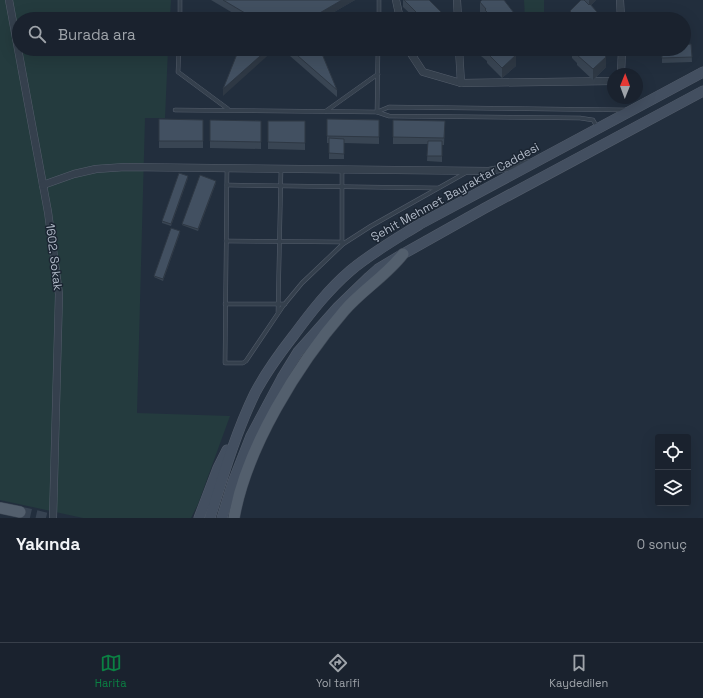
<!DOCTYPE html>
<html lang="tr">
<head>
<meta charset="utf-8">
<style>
  :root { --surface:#1a222e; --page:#272f3a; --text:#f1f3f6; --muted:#9fa4aa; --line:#383f4a; --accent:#0b8043 }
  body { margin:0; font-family:"Space Grotesk",sans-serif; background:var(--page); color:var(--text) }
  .controls { position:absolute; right:12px; bottom:12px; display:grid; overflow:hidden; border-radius:4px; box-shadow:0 4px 16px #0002 }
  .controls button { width:36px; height:36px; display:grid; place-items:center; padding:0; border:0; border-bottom:1px solid var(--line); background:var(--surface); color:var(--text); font:20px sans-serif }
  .compass { position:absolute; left:607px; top:68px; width:36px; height:36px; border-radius:50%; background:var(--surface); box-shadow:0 4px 16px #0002; rotate:1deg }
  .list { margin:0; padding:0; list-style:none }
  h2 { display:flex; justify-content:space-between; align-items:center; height:52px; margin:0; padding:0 16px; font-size:17px }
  h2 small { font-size:13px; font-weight:400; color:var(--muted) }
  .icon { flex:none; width:22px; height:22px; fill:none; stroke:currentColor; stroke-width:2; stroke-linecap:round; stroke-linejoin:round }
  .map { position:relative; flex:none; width:703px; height:518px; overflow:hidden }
  .search { position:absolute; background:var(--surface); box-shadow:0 4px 16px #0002; left:12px; right:12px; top:12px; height:44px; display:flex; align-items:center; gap:10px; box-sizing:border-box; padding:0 14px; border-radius:22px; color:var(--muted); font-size:15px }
  .sheet { height:124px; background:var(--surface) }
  nav { display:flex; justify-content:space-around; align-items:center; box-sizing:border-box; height:56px; border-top:1px solid var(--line); background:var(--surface); font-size:11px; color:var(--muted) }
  nav a { display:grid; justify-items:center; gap:2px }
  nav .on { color:var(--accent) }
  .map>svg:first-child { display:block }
  .green { fill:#243b3e }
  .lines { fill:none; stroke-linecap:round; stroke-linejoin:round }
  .primary-tunnel { stroke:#374352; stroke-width:11; stroke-dasharray:11 5.5; stroke-linecap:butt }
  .service-casing { stroke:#545d6b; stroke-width:4.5 }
  .minor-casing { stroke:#545d6b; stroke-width:8 }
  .secondary-casing { stroke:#545d6b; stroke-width:11 }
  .primary-casing { stroke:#3f4956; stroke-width:12 }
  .service { stroke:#35404d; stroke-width:3.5 }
  .minor { stroke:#35404d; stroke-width:7 }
  .secondary { stroke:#434f60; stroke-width:10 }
  .primary { stroke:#535f6d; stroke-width:11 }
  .wall { fill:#394553 }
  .shaded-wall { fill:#2e3844 }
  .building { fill:#425061; stroke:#2e3844 }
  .labels { text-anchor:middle; stroke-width:3; stroke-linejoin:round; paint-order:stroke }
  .street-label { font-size:12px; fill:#b1bac8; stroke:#1b2532 }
</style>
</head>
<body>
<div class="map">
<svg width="703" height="518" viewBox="0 0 703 518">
  <rect width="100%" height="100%" fill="#222e3d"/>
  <g class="green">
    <polygon points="0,0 171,0 170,19 19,19 19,49 168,49 165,118 145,118 137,413 230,416 198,504 191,518 83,518 0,500"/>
    <polygon points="524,0 544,0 544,19 525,19"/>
  </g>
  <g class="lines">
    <polyline class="primary-tunnel" points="20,512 46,518"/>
    <g class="service-casing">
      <g id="service">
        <polyline points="180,19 180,0"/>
        <polyline points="379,19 379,0"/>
        <polyline points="179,49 178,72 228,109"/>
        <polyline points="175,110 377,112 389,116 580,118 593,120 597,127"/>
        <polyline points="326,111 378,74"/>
        <polyline points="377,112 389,107 627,110"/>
        <polyline points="377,112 378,49"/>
        <polyline points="227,168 225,363 243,363 246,361 283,306 302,283 343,244 371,226 467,172"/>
        <polyline points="227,185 438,188"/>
        <polyline points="226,241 342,242"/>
        <polyline points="342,243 342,170"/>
        <polyline points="225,304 285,304"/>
        <polyline points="278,312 281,169"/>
      </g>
    </g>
    <g class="minor-casing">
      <g id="minor">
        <polyline points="9,0 48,212 59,294 53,518"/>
        <polyline points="396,0 400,19"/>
        <polyline points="457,0 458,19"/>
        <polyline points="620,0 621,19"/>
        <polyline points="408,49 423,72 461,83 613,81"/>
        <polyline points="459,49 461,83"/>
        <polyline points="621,74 622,49"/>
        <polyline points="43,185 74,174 96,169 125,167 489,171 530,163"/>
      </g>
    </g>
    <g class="secondary-casing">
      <g id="secondary">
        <polyline points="199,518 218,468 227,450"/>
        <path d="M 210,518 C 223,476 236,432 255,393 C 266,372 280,353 294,335 C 311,312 328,290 350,271 C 371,253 396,239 420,224 L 703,72"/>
        <polyline points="222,518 233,482 251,436 282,378 298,352 338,307 369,277 378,269 403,254 485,208 703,91"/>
      </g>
    </g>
    <g class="primary-casing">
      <g id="primary">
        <polyline points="0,508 20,512"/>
        <path d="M 234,518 C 246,448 298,364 344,311 C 362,290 386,276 403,254"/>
      </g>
    </g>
    <use href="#service" class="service"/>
    <use href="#minor" class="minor"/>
    <use href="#secondary" class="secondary"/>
    <use href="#primary" class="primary"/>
  </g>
  <g class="wall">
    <polygon points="211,0 355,0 322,19 243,19"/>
    <polygon points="403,0 446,19 416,19 403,7"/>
    <polygon points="580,0 596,0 591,5 603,19 570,19 570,11 581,0"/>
    <polygon points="480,2 514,19 485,19 485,18 480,12"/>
    <polygon points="691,44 692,62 662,63 662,49"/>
    <polygon points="282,49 320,49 337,90 337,97"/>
    <polygon points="481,49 511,49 516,66 502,78 487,63 487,61 481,56"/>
    <polygon points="572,49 600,49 606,67 593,80 577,65 577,63 572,58"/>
    <polygon points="159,119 203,120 203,148 159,148"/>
    <polygon points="327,119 379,120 379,144 344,143 344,159 329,159 329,143 327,143"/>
    <polygon points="210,120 261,121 261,149 210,148"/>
    <polygon points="393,120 445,121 444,145 442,145 442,162 427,161 428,144 393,144"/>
    <polygon points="268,121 305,121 305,150 268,149"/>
    <polygon points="188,178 171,226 162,223 162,221"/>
    <polygon points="216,183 198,231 182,225 182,224"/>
    <polygon points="180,233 163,281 154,277 154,276"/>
  </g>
  <g class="shaded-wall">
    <polygon points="342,0 355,0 322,19 311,19 311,18"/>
    <polygon points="589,0 596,0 589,7"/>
    <polygon points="514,13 514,19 507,19"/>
    <polygon points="268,49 275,49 223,96 223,89"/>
    <polygon points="516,55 516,66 502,78 502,68"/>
    <polygon points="606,57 606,67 593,80 593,69"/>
    <polygon points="188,176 188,178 171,226 171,224"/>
    <polygon points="216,181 216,183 198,231 198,229"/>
    <polygon points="180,231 180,233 163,281 163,279"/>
  </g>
  <g class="building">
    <polygon points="223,0 342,0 311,18 311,19 250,19 250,16"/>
    <polygon points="404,0 429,0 446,17 444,19 423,19"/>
    <polygon points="482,0 504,0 514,13 507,19 494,19 485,10 486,9 480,2"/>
    <polygon points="581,0 584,0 589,5 590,4 603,19 576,19 576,18 570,11"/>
    <polygon points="691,44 692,57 662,58 662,49 684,49 684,45"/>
    <polygon points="239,49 268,49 223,89"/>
    <polygon points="290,49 320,49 337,90"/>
    <polygon points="485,49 511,49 516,55 502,68 487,53 488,52"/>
    <polygon points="573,49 600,49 606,57 593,69 577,55 578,54"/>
    <polygon points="159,119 203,120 203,141 159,141"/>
    <polygon points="327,119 379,120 379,137 327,136"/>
    <polygon points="210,120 261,121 261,142 210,141"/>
    <polygon points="393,120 445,121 444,138 393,137"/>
    <polygon points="268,121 305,121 305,143 268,142"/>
    <polygon points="329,138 344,139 344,154 329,153"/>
    <polygon points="428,141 442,141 442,156 427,156"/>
    <polygon points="179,173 188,176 171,224 162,221"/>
    <polygon points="200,175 216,181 198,229 182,224"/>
    <polygon points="171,228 180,231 163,279 154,276"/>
  </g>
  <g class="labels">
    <g class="street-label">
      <text transform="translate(455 192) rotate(-29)" y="4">Şehit Mehmet Bayraktar Caddesi</text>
      <text transform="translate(54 257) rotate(83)" y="4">1602. Sokak</text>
    </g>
  </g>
</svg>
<div class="controls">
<button><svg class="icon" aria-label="locate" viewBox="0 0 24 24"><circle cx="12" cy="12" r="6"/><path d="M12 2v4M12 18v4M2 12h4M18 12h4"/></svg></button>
<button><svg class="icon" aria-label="layers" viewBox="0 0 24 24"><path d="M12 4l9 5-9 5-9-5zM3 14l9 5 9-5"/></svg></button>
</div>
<svg class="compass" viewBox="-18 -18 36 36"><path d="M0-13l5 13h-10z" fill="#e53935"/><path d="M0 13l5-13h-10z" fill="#9fa4aa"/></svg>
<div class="search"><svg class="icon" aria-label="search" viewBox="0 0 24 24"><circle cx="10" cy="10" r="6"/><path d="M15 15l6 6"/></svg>Burada ara</div>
</div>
<section class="sheet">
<h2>Yakında<small>0 sonuç</small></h2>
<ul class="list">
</ul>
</section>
<nav>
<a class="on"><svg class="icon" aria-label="map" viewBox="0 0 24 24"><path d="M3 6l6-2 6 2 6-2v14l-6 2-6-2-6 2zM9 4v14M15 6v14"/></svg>Harita</a>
<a><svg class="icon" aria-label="directions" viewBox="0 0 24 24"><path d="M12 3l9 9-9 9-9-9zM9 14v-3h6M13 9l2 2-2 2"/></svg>Yol tarifi</a>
<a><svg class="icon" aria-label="saved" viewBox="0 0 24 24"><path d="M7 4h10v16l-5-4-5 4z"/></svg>Kaydedilen</a>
</nav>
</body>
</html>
